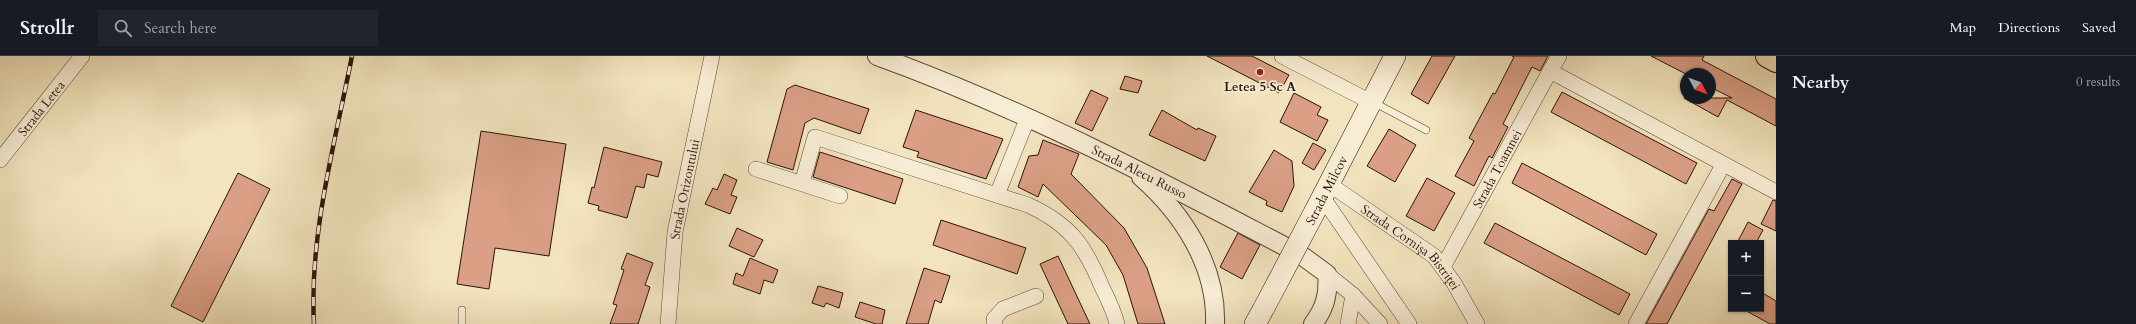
<!DOCTYPE html>
<html lang="en">
<head>
<meta charset="utf-8">
<style>
  :root { --surface:#171b24; --page:#20242c; --text:#f1f3f6; --muted:#9ea1a6; --line:#363941 }
  body { margin:0; font-family:Cardo,serif; background:var(--page); color:var(--text) }
  .controls { position:absolute; right:12px; bottom:12px; display:grid; overflow:hidden; border-radius:0px; box-shadow:0 1px 3px #0004 }
  .controls button { width:36px; height:36px; display:grid; place-items:center; padding:0; border:0; border-bottom:1px solid var(--line); background:var(--surface); color:var(--text); font:20px sans-serif }
  .compass { position:absolute; left:1680px; top:12px; width:36px; height:36px; border-radius:50%; background:var(--surface); box-shadow:0 1px 3px #0004; rotate:131deg }
  .list { margin:0; padding:0; list-style:none }
  h2 { display:flex; justify-content:space-between; align-items:center; height:52px; margin:0; padding:0 16px; font-size:17px }
  h2 small { font-size:13px; font-weight:400; color:var(--muted) }
  .icon { flex:none; width:22px; height:22px; fill:none; stroke:currentColor; stroke-width:2; stroke-linecap:round; stroke-linejoin:round }
  .map { position:relative; flex:none; width:1776px; height:268px; overflow:hidden }
  header { display:flex; align-items:center; gap:24px; box-sizing:border-box; height:56px; padding:0 20px; background:var(--surface); border-bottom:1px solid var(--line) }
  header strong { font-size:19px }
  nav { display:flex; gap:22px; margin-inline-start:auto; font-size:14px }
  .search { width:280px; height:36px; background:var(--page); display:flex; align-items:center; gap:10px; box-sizing:border-box; padding:0 14px; border-radius:0px; color:var(--muted); font-size:15px }
  main { display:flex }
  aside { flex:1; background:var(--surface) }
  .map>svg:first-child { display:block }
  .building { fill:#da9f85; stroke:#2c130a }
  .lines { fill:none; stroke-linecap:round; stroke-linejoin:round }
  .service-casing { stroke:#5e4737; stroke-width:8 }
  .minor-casing { stroke:#5e4737; stroke-width:16 }
  .tertiary-casing { stroke:#5e4737; stroke-width:20 }
  .secondary-casing { stroke:#2c130a; stroke-width:22 }
  .primary-casing { stroke:#2c130a; stroke-width:24 }
  .service { stroke:#f7edd5; stroke-width:7 }
  .minor { stroke:#f7edd5; stroke-width:15 }
  .tertiary { stroke:#f7edd5; stroke-width:18 }
  .secondary { stroke:#f7edd5; stroke-width:21 }
  .primary { stroke:#f2e4be; stroke-width:22 }
  .rail-casing { stroke:#2c130a; stroke-width:4.5 }
  .rail { stroke:#f7edd5; stroke-width:3; stroke-dasharray:9; stroke-linecap:butt }
  .secondary-bridge-casing { stroke:#2c130a; stroke-width:22; stroke-linecap:butt }
  .secondary-bridge { stroke:#f7edd5; stroke-width:21 }
  .poi-dot { fill:#8f2418; stroke:#f7edd5; stroke-width:1.5 }
  .labels { text-anchor:middle; stroke-width:3.5; stroke-linejoin:round; paint-order:stroke }
  .poi-label { font-size:13px; font-weight:bold; fill:#2c130a; stroke:#f7edd5 }
  .street-label { font-size:13px; fill:#2c130a; stroke:#f7edd5 }
</style>
</head>
<body>
<header>
<strong>Strollr</strong>
<div class="search"><svg class="icon" aria-label="search" viewBox="0 0 24 24"><circle cx="10" cy="10" r="6"/><path d="M15 15l6 6"/></svg>Search here</div>
<nav><a>Map</a><a>Directions</a><a>Saved</a></nav>
</header>
<main>
<div class="map">
<svg width="1776" height="268" viewBox="0 0 1776 268">
  <rect width="100%" height="100%" fill="#f2e4be"/>
  <filter id="stains"><feTurbulence type="fractalNoise" baseFrequency=".005" numOctaves="4"/><feColorMatrix values="0 0 0 0 .2 0 0 0 0 .09 0 0 0 0 .02 0 0 0 .5 -.17"/></filter>
  <radialGradient id="worn" r=".72"><stop offset=".6" stop-color="#630" stop-opacity="0"/><stop offset="1" stop-color="#630" stop-opacity=".3"/></radialGradient>
  <g class="building">
    <polygon points="1207,0 1252,0 1289,19 1279,37"/>
    <polygon points="1432,0 1455,0 1428,48 1411,38"/>
    <polygon points="1512,0 1548,0 1540,15 1532,11 1503,68 1508,71 1492,102 1489,100 1474,130 1455,120 1474,85 1469,82 1493,37 1495,38 1514,1"/>
    <polygon points="1651,0 1704,0 1702,4 1776,43 1776,70 1727,44 1718,61 1684,42 1732,42 1710,31 1710,18 1686,18"/>
    <polygon points="1125,20 1142,25 1138,37 1120,33"/>
    <polygon points="795,29 869,53 860,78 814,62 805,67 793,114 767,106 787,33"/>
    <polygon points="1091,34 1108,42 1092,75 1075,67"/>
    <polygon points="1562,36 1697,107 1686,128 1551,56"/>
    <polygon points="1294,37 1321,51 1317,59 1328,64 1317,85 1280,66"/>
    <polygon points="916,54 1003,83 986,123 917,101 919,96 903,91"/>
    <polygon points="1162,54 1197,74 1198,72 1216,80 1205,105 1149,79"/>
    <polygon points="1389,73 1416,89 1395,126 1367,110"/>
    <polygon points="481,75 566,88 549,200 495,192 489,233 457,228"/>
    <polygon points="1043,84 1079,98 1071,118 1124,172 1147,212 1165,268 1138,268 1123,219 1106,189 1043,128 1038,141 1018,131 1029,100 1038,99"/>
    <polygon points="1313,87 1326,94 1314,114 1302,107"/>
    <polygon points="604,91 662,106 658,121 647,118 644,132 636,130 627,162 598,154 599,150 588,147 592,131 594,132"/>
    <polygon points="1274,94 1292,105 1294,130 1282,156 1266,149 1267,145 1249,136"/>
    <polygon points="820,96 903,123 895,148 813,121"/>
    <polygon points="1522,107 1657,178 1646,199 1512,127"/>
    <polygon points="238,117 270,133 203,266 171,250"/>
    <polygon points="724,118 737,124 731,139 737,141 730,158 705,148 713,132 717,134"/>
    <polygon points="1427,122 1455,137 1434,175 1406,160"/>
    <polygon points="1732,123 1742,128 1667,268 1646,268 1709,153 1714,155"/>
    <polygon points="1773,144 1776,145 1776,175 1761,168"/>
    <polygon points="941,164 1026,192 1017,218 933,189"/>
    <polygon points="1748,166 1763,174 1756,187 1737,187"/>
    <polygon points="1495,167 1630,238 1619,259 1484,187"/>
    <polygon points="737,172 763,184 754,201 729,190"/>
    <polygon points="1238,177 1260,189 1242,223 1220,211"/>
    <polygon points="627,197 653,207 645,229 650,231 638,268 610,268 617,249 613,248 624,214 621,213"/>
    <polygon points="1058,200 1090,268 1068,268 1040,208"/>
    <polygon points="750,202 778,214 773,227 764,224 760,238 733,228 736,217 743,220"/>
    <polygon points="924,212 950,220 941,247 935,244 928,268 906,268"/>
    <polygon points="818,230 843,237 839,252 826,247 824,251 812,247"/>
    <polygon points="1761,236 1776,245 1776,268 1770,268 1743,253 1761,253"/>
    <polygon points="860,246 885,254 882,268 876,268 855,261"/>
  </g>
  <g class="lines">
    <g class="service-casing">
      <g id="service">
        <polyline points="1373,46 1426,74"/>
        <polyline points="462,268 462,254"/>
      </g>
    </g>
    <g class="minor-casing">
      <g id="minor">
        <polyline points="1282,0 1371,46"/>
        <polyline points="1550,15 1559,0"/>
        <path id="s1" d="M 0,104 L 82,0"/>
        <polyline points="756,113 840,140"/>
        <path d="M 802,127 L 815,81 L 1028,149 C 1070,168 1085,190 1102,231 C 1108,243 1114,255 1117,268"/>
        <path id="s2" d="M 1329,128 L 1434,200 L 1454,227 L 1477,268"/>
        <polyline points="997,139 1028,61"/>
        <polyline points="1323,142 1409,268"/>
        <path id="s3" d="M 1443,211 L 1550,15 L 1776,136"/>
        <polyline points="1327,218 1353,239 1380,268"/>
        <path id="s4" d="M 668,268 L 675,176 L 712,0"/>
        <polyline points="995,268 994,263 1003,253 1036,240"/>
        <polyline points="1348,268 1353,239"/>
        <polyline points="1636,268 1723,109"/>
      </g>
    </g>
    <g class="tertiary-casing">
      <g id="tertiary">
        <path id="s5" d="M 877,0 C 1024,53 1163,126 1301,199 L 1327,218 C 1329,238 1325,252 1313,268"/>
        <path d="M 1141,121 C 1183,158 1217,210 1215,268"/>
      </g>
    </g>
    <g class="secondary-casing">
      <g id="secondary">
        <polyline points="1315,155 1395,0"/>
        <polyline points="1255,268 1265,250"/>
      </g>
    </g>
    <g class="primary-casing">
      <polyline id="primary" points="1767,0 1776,5"/>
    </g>
    <use href="#service" class="service"/>
    <use href="#minor" class="minor"/>
    <use href="#tertiary" class="tertiary"/>
    <use href="#secondary" class="secondary"/>
    <use href="#primary" class="primary"/>
    <g class="rail-casing">
      <path id="rail" d="M 314,268 C 309,179 335,87 352,0"/>
    </g>
    <use href="#rail" class="rail"/>
    <g class="secondary-bridge-casing">
      <polyline id="secondary-bridge" points="1265,250 1315,155"/>
    </g>
    <use href="#secondary-bridge" class="secondary-bridge"/>
  </g>
  <circle class="poi-dot" cx="1260" cy="16" r="4"/>
  <g class="labels">
    <g class="poi-label">
      <text x="1260" y="35">Letea 5 Sc A</text>
    </g>
    <g class="street-label">
      <text dy="5" stroke="none"><textPath href="#s1" startOffset="66">Strada Letea</textPath></text>
      <text dy="5" stroke="none"><textPath href="#s3" startOffset="112">Strada Toamnei</textPath></text>
      <text dy="5" stroke="none"><textPath href="#s5" startOffset="287">Strada Alecu Russo</textPath></text>
      <text dy="5" stroke="none"><textPath href="#s4" startOffset="136">Strada Orizontului</textPath></text>
      <text transform="translate(1326 134) rotate(-63)" y="5">Strada Milcov</text>
      <text dy="5" stroke="none"><textPath href="#s2" startOffset="104">Strada Cornișa Bistriței</textPath></text>
    </g>
  </g>
  <rect width="100%" height="100%" filter="url(#stains)"/>
  <rect width="100%" height="100%" fill="url(#worn)"/>
</svg>
<div class="controls">
<button>+</button>
<button>−</button>
</div>
<svg class="compass" viewBox="-18 -18 36 36"><path d="M0-13l5 13h-10z" fill="#e53935"/><path d="M0 13l5-13h-10z" fill="#9ea1a6"/></svg>
</div>
<aside>
<h2>Nearby<small>0 results</small></h2>
<ul class="list">
</ul>
</aside>
</main>
</body>
</html>
